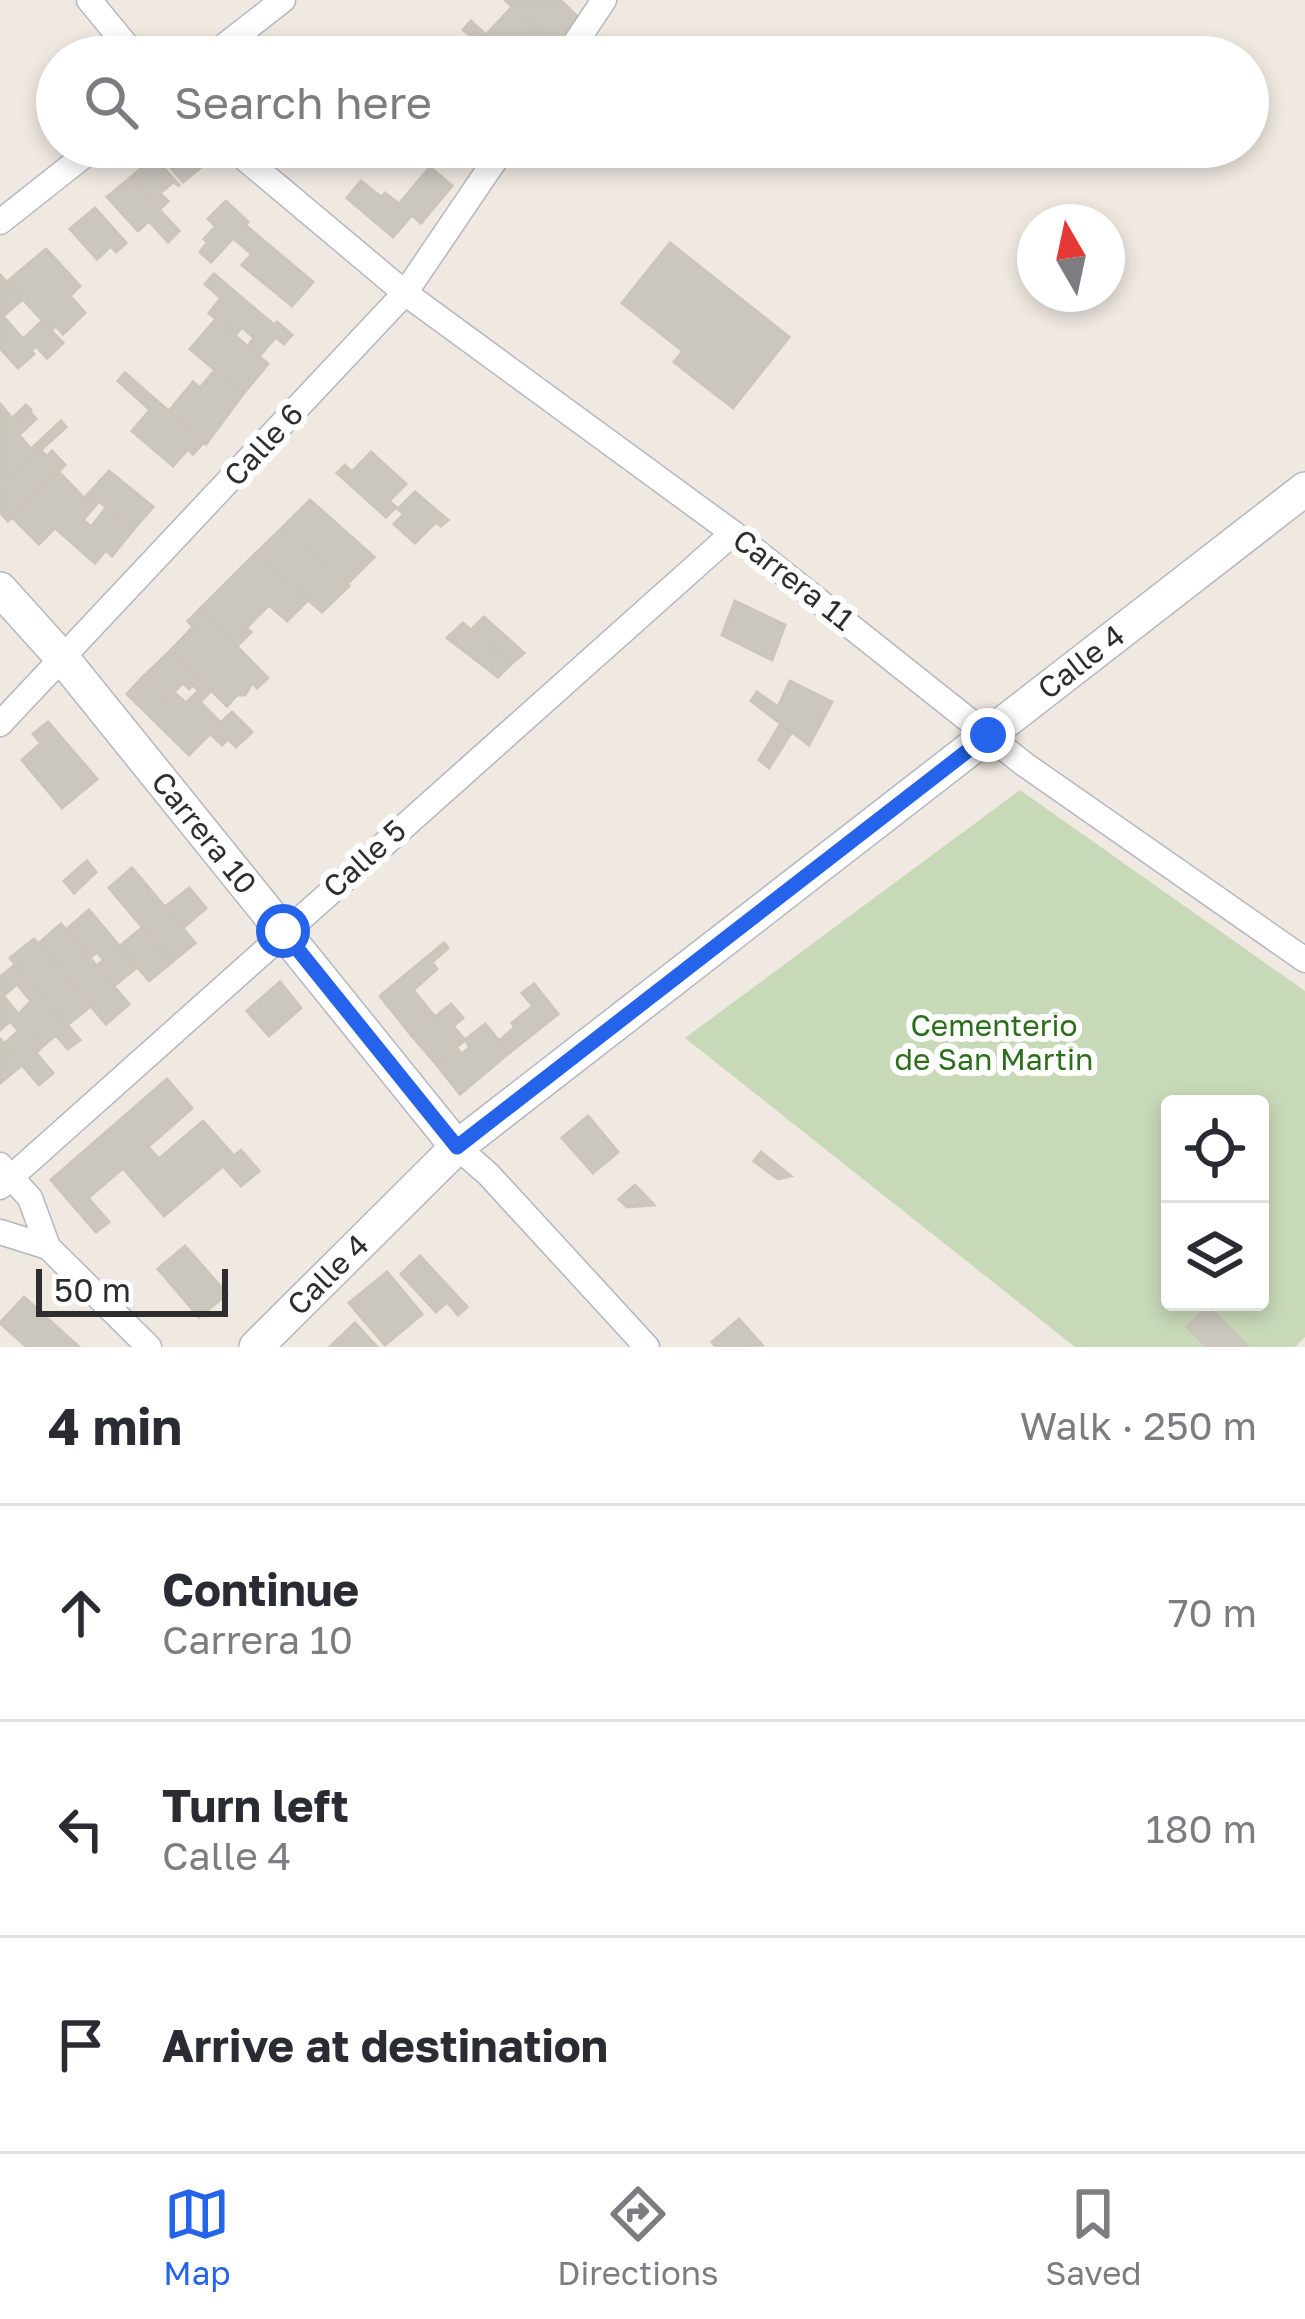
<!DOCTYPE html>
<html lang="en">
<head>
<meta charset="utf-8">
<style>
  :root { --surface:#fff; --page:#f2f2f3; --text:#2b2b33; --muted:#7c7c81; --line:#e1e1e2; --accent:#2563eb }
  body { margin:0; font-family:"Golos Text",sans-serif; background:var(--page); color:var(--text) }
  .controls { position:absolute; right:36px; bottom:36px; display:grid; overflow:hidden; border-radius:12px; box-shadow:0 6px 18px #0003 }
  .controls button { width:108px; height:108px; display:grid; place-items:center; padding:0; border:0; border-bottom:3px solid var(--line); background:var(--surface); color:var(--text); font:60px sans-serif }
  .compass { position:absolute; left:1017px; top:204px; width:108px; height:108px; border-radius:50%; background:var(--surface); box-shadow:0 6px 18px #0003; rotate:351deg }
  .scale { position:absolute; left:36px; bottom:30px; width:192px; box-sizing:border-box; padding-left:12px; border:6px solid #2e2e2e; border-top:0; font-size:33px; line-height:42px; white-space:nowrap; color:#2e2e2e; -webkit-text-stroke:9px #fff; paint-order:stroke }
  .stop { position:absolute; width:36px; height:36px; margin:-27px; border:9px solid #2563eb; border-radius:50%; background:#fff }
  .stop.end { background:#2563eb; border-color:#fff; box-shadow:0 3px 12px #0008 }
  .list { margin:0; padding:0; list-style:none }
  h2 { display:flex; justify-content:space-between; align-items:center; height:156px; margin:0; padding:0 48px; font-size:51px }
  h2 small { font-size:39px; font-weight:400; color:var(--muted) }
  .list li { display:grid; grid-template-columns:78px 1fr auto; gap:36px; align-items:center; box-sizing:border-box; height:216px; padding:0 48px; border-top:3px solid var(--line) }
  .list b { display:block; font-size:45px; white-space:nowrap }
  .list p { margin:0; font-size:39px; white-space:nowrap; color:var(--muted) }
  .list em { font-size:39px; font-style:normal; color:var(--muted) }
  .icon { flex:none; width:66px; height:66px; fill:none; stroke:currentColor; stroke-width:2; stroke-linecap:round; stroke-linejoin:round }
  .map { position:relative; flex:none; width:1305px; height:1347px; overflow:hidden }
  .search { position:absolute; background:var(--surface); box-shadow:0 6px 18px #0003; left:36px; right:36px; top:36px; height:132px; display:flex; align-items:center; gap:30px; box-sizing:border-box; padding:0 42px; border-radius:66px; color:var(--muted); font-size:45px }
  .sheet { height:804px; background:var(--surface) }
  nav { display:flex; justify-content:space-around; align-items:center; box-sizing:border-box; height:168px; border-top:3px solid var(--line); background:var(--surface); font-size:33px; color:var(--muted) }
  nav a { display:grid; justify-items:center; gap:6px }
  nav .on { color:var(--accent) }
  .map>svg:first-child { display:block }
  .cemetery { fill:#c8d9b8; fill-rule:evenodd }
  .building { fill:#cbc7bf; stroke:#cbc5ba; stroke-width:3 }
  .lines { fill:none; stroke-linecap:round; stroke-linejoin:round }
  .street-casing { stroke:#b4b7c1; stroke-width:27 }
  .secondary-casing { stroke:#b4b7c1; stroke-width:36 }
  .street { stroke:#fff; stroke-width:24 }
  .secondary { stroke:#fff; stroke-width:33 }
  .route { stroke:#2563eb; stroke-width:15 }
  .labels { text-anchor:middle; stroke-width:12; stroke-linejoin:round; paint-order:stroke }
  .street-label { font-size:30px; fill:#2e2e2e; stroke:#fff }
  .park-label { font-size:30px; fill:#2c6e1b; stroke:#fff }
</style>
</head>
<body>
<div class="map">
<svg width="1305" height="1347" viewBox="0 0 1305 1347">
  <rect width="100%" height="100%" fill="#efe9e1"/>
  <path class="cemetery" d="M 1020,790 L 1305,991 L 1305,1337 L 1295,1347 L 1075,1347 L 685,1038 ZM 1170,1104 L 1260,1104 L 1260,1302 L 1170,1302 Z"/>
  <g class="building">
    <polygon points="505,0 560,0 578,17 554,45"/>
    <polygon points="512,7 554,45 543,57 510,57 486,35"/>
    <polygon points="471,21 486,35 510,57 451,57 470,35 463,30"/>
    <polygon points="165,147 183,147 201,167 183,182 158,153"/>
    <polygon points="154,157 180,186 173,182 160,193 168,201 159,210 130,178"/>
    <polygon points="430,167 452,186 421,223 412,215 393,237 347,198 361,181 381,197 385,193 399,204"/>
    <polygon points="130,178 179,231 168,242 149,221 138,231 107,197"/>
    <polygon points="226,201 248,222 211,262 200,252 208,242 204,239 216,226 208,219"/>
    <polygon points="95,208 126,243 116,252 111,246 97,259 70,229"/>
    <polygon points="245,225 313,282 292,306 242,265 252,254 233,238"/>
    <polygon points="670,243 789,337 733,408 674,362 683,351 622,303"/>
    <polygon points="46,249 80,286 70,296 85,313 63,334 56,326 51,330 7,282"/>
    <polygon points="214,274 274,325 277,322 292,335 284,344 276,337 259,356 248,346 254,338 242,327 235,335 209,313 221,298 205,284"/>
    <polygon points="0,275 23,299 3,316 23,339 42,321 63,343 47,358 36,346 31,351 34,354 18,368 0,348"/>
    <polygon points="216,319 268,364 243,394 190,349"/>
    <polygon points="215,370 243,394 206,444 169,411 193,382 200,388"/>
    <polygon points="125,373 204,442 193,454 188,449 173,466 132,431 150,410 118,381"/>
    <polygon points="0,404 12,418 26,405 31,410 0,437"/>
    <polygon points="29,411 36,419 19,435 31,449 61,421 66,427 0,487 0,437"/>
    <polygon points="41,450 47,457 52,451 65,465 8,521 0,512 0,487"/>
    <polygon points="371,452 406,484 389,501 396,507 386,517 337,473 345,465 352,472"/>
    <polygon points="58,471 84,498 39,544 12,517"/>
    <polygon points="109,471 153,507 133,530 89,493"/>
    <polygon points="415,492 448,520 441,526 436,522 415,543 394,524 404,514 398,509"/>
    <polygon points="89,493 99,501 83,520 91,527 106,508 133,530 112,556 106,550 95,563 55,528"/>
    <polygon points="310,500 374,557 347,584 283,527"/>
    <polygon points="283,527 349,586 322,612 255,554"/>
    <polygon points="255,554 308,600 287,621 269,605 246,628 251,632 237,646 200,609"/>
    <polygon points="735,601 785,625 772,660 722,635"/>
    <polygon points="200,609 268,678 257,688 252,683 245,695 237,695 227,706 171,650 193,627 188,621"/>
    <polygon points="484,617 524,653 510,665 471,630"/>
    <polygon points="463,623 510,665 498,677 447,638"/>
    <polygon points="171,650 205,684 198,690 193,685 189,689 183,683 166,700 143,677"/>
    <polygon points="143,677 166,700 174,692 186,703 205,684 211,691 200,702 221,723 189,755 127,694"/>
    <polygon points="790,681 832,702 809,745 751,701 757,692 778,707"/>
    <polygon points="232,712 252,732 236,747 228,739 222,745 210,733"/>
    <polygon points="48,722 97,779 62,808 22,760 41,743 33,734"/>
    <polygon points="780,725 791,733 769,768 759,760"/>
    <polygon points="87,861 96,872 74,893 64,881"/>
    <polygon points="132,868 195,943 172,962 109,888"/>
    <polygon points="189,888 206,908 183,928 165,907"/>
    <polygon points="89,910 137,967 114,986 96,966 104,960 97,952 90,958 66,930"/>
    <polygon points="61,924 129,1004 106,1024 38,944"/>
    <polygon points="143,927 172,962 149,981 120,946"/>
    <polygon points="34,939 91,1006 67,1025 10,958"/>
    <polygon points="444,943 448,948 432,962 437,969 413,990 435,1017 412,1036 380,996"/>
    <polygon points="16,964 80,1040 68,1049 56,1035 44,1045 18,1015 31,1001 17,984 3,996 0,992 0,977"/>
    <polygon points="280,982 301,1008 269,1036 247,1011"/>
    <polygon points="534,984 558,1014 509,1053 499,1041 515,1027 512,1023 533,1006 522,993"/>
    <polygon points="0,992 44,1045 36,1053 53,1073 39,1085 4,1044 19,1031 10,1021 0,1030"/>
    <polygon points="451,1004 463,1018 453,1026 465,1040 436,1064 412,1036"/>
    <polygon points="485,1024 509,1053 460,1094 436,1064 456,1047 462,1054 470,1047 465,1040"/>
    <polygon points="0,1039 22,1065 0,1083"/>
    <polygon points="167,1079 192,1108 148,1147 159,1159 203,1121 234,1156 241,1150 259,1171 241,1186 223,1166 164,1216 123,1168 88,1198 109,1222 96,1232 51,1180"/>
    <polygon points="588,1116 618,1152 593,1173 562,1138"/>
    <polygon points="761,1152 791,1176 778,1179 754,1161"/>
    <polygon points="635,1185 654,1205 627,1207 619,1199"/>
    <polygon points="185,1246 227,1294 199,1317 158,1269"/>
    <polygon points="420,1256 467,1307 458,1315 447,1302 436,1312 401,1274"/>
    <polygon points="387,1272 422,1314 385,1345 349,1303"/>
    <polygon points="24,1297 79,1347 27,1347 0,1323"/>
    <polygon points="1208,1307 1246,1345 1243,1347 1207,1347 1187,1327"/>
    <polygon points="739,1319 762,1345 716,1347 712,1342"/>
    <polygon points="355,1323 377,1347 330,1347 338,1339"/>
  </g>
  <g class="lines">
    <g class="street-casing">
      <g id="street">
        <polyline points="89,0 136,57"/>
        <polyline points="210,57 283,0"/>
        <polyline points="566,57 604,0"/>
        <polyline points="231,147 405,293 733,533 1024,764 1305,960"/>
        <polyline points="0,222 95,147"/>
        <polyline points="0,724 405,293 504,147"/>
        <polyline points="457,1147 488,1174 647,1347"/>
        <polyline points="0,1165 30,1198 48,1247 149,1347"/>
        <polyline points="0,1187 733,533"/>
        <polyline points="0,1232 48,1247"/>
      </g>
    </g>
    <g class="secondary-casing">
      <g id="secondary">
        <path id="s1" d="M 0,589 L 64,660 L 457,1147"/>
        <path id="s2" d="M 256,1347 L 457,1147 L 1305,489"/>
      </g>
    </g>
    <use href="#street" class="street"/>
    <use href="#secondary" class="secondary"/>
  </g>
  <g class="lines">
    <polyline class="route" points="283,931 457,1147 988,735"/>
  </g>
  <g class="labels">
    <g class="street-label">
      <text transform="translate(264 445) rotate(-47)" y="10">Calle 6</text>
      <text transform="translate(793 580) rotate(38)" y="10">Carrera 11</text>
      <text dy="10" stroke="none"><textPath href="#s2" startOffset="1074">Calle 4</textPath></text>
      <text dy="10" stroke="none"><textPath href="#s1" startOffset="318">Carrera 10</textPath></text>
      <text transform="translate(365 859) rotate(-42)" y="10">Calle 5</text>
      <text dy="10" stroke="none"><textPath href="#s2" startOffset="102">Calle 4</textPath></text>
    </g>
    <g class="park-label">
      <text x="994" y="1036">Cementerio<tspan x="994" dy="34">de San Martin</tspan></text>
    </g>
  </g>
</svg>
<div class="controls">
<button><svg class="icon" aria-label="locate" viewBox="0 0 24 24"><circle cx="12" cy="12" r="6"/><path d="M12 2v4M12 18v4M2 12h4M18 12h4"/></svg></button>
<button><svg class="icon" aria-label="layers" viewBox="0 0 24 24"><path d="M12 4l9 5-9 5-9-5zM3 14l9 5 9-5"/></svg></button>
</div>
<svg class="compass" viewBox="-18 -18 36 36"><path d="M0-13l5 13h-10z" fill="#e53935"/><path d="M0 13l5-13h-10z" fill="#7c7c81"/></svg>
<div class="scale">50 m</div>
<div class="stop" style="left:283px;top:931px"></div>
<div class="stop end" style="left:988px;top:735px"></div>
<div class="search"><svg class="icon" aria-label="search" viewBox="0 0 24 24"><circle cx="10" cy="10" r="6"/><path d="M15 15l6 6"/></svg>Search here</div>
</div>
<section class="sheet">
<h2>4 min<small>Walk · 250 m</small></h2>
<ul class="list">
<li><svg class="icon" aria-label="ahead" viewBox="0 0 24 24"><path d="M12 20V5M6 11l6-6 6 6"/></svg><div><b>Continue</b><p>Carrera 10</p></div><em>70 m</em></li>
<li><svg class="icon" aria-label="left" viewBox="0 0 24 24"><path d="M17 20v-9H6M10 6l-5 5 5 5"/></svg><div><b>Turn left</b><p>Calle 4</p></div><em>180 m</em></li>
<li><svg class="icon" aria-label="arrive" viewBox="0 0 24 24"><path d="M6 21V4h12l-3 4 3 4H6"/></svg><div><b>Arrive at destination</b></div></li>
</ul>
</section>
<nav>
<a class="on"><svg class="icon" aria-label="map" viewBox="0 0 24 24"><path d="M3 6l6-2 6 2 6-2v14l-6 2-6-2-6 2zM9 4v14M15 6v14"/></svg>Map</a>
<a><svg class="icon" aria-label="directions" viewBox="0 0 24 24"><path d="M12 3l9 9-9 9-9-9zM9 14v-3h6M13 9l2 2-2 2"/></svg>Directions</a>
<a><svg class="icon" aria-label="saved" viewBox="0 0 24 24"><path d="M7 4h10v16l-5-4-5 4z"/></svg>Saved</a>
</nav>
</body>
</html>
